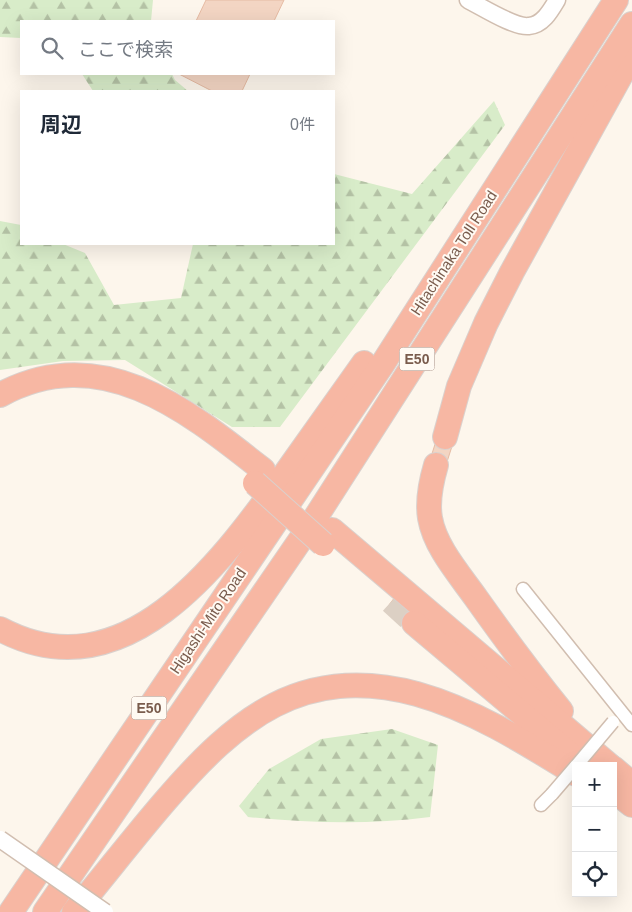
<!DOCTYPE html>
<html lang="ja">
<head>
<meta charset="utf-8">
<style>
  :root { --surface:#fff; --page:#f2f2f3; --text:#1f2937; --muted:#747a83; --line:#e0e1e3 }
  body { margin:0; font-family:Helvetica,"Noto Sans JP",sans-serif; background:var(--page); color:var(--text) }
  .controls { position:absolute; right:15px; bottom:15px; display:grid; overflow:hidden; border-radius:0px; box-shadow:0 5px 20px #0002 }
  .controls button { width:45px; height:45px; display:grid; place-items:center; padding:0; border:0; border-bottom:1px solid var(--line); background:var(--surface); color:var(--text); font:25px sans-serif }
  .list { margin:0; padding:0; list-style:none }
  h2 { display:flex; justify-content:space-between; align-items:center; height:65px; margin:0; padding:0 20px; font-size:21px }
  h2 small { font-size:16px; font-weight:400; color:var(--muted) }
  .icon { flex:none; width:28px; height:28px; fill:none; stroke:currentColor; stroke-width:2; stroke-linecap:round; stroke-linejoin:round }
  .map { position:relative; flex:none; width:632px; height:912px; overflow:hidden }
  .search { position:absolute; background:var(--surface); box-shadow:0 5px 20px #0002; left:20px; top:20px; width:315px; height:55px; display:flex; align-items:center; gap:12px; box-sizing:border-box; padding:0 18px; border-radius:0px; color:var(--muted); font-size:19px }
  .panel { position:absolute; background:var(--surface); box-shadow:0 5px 20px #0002; left:20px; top:90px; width:315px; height:155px; border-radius:0px }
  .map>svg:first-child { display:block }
  .forest { fill:url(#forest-firs) }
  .building { fill:#f3d5c3; stroke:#e6bba3 }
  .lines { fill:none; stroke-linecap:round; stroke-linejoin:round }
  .motorway-tunnel { stroke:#dcd0c4; stroke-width:24; stroke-dasharray:24 12; stroke-linecap:butt }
  .minor-casing { stroke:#d1beb0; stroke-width:15 }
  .tertiary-casing { stroke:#d1beb0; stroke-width:19 }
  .motorway-casing { stroke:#dad1cd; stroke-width:26 }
  .minor { stroke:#fff; stroke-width:12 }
  .tertiary { stroke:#fff; stroke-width:16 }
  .motorway { stroke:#f7b7a3; stroke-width:24 }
  .minor-bridge-casing { stroke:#d1beb0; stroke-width:15; stroke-linecap:butt }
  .tertiary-bridge-casing { stroke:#d1beb0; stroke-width:19; stroke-linecap:butt }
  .motorway-bridge-casing { stroke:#dad1cd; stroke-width:26; stroke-linecap:butt }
  .minor-bridge { stroke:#fff; stroke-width:12 }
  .tertiary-bridge { stroke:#fff; stroke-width:16 }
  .motorway-bridge { stroke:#f7b7a3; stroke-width:24 }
  .labels { text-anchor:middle; stroke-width:4; stroke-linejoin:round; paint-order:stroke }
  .shield { fill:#fffaf3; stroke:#a28b7f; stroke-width:1 }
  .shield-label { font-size:14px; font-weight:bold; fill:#7a5c4d }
  .street-label { font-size:15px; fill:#7a5c4d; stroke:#fffaf3 }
</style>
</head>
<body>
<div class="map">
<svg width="632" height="912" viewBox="0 0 632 912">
  <defs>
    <pattern id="forest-firs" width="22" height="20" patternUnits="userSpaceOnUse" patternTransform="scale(1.25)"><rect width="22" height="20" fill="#d8ecc9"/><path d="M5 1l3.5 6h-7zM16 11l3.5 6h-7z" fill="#b4c2a5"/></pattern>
  </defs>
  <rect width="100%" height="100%" fill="#fdf6ec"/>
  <g class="forest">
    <polygon points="0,0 153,0 151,21 21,21 21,38 0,37"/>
    <polygon points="82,74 172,74 175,80 188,91 93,91"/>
    <polygon points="494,101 505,125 280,427 232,427 125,360 63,361 0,370 0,221 21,225 21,244 63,244 85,253 114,305 181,298 193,244 334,244 334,174 412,194"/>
    <path d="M 392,729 L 438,745 L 430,817 C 367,825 311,823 248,817 L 239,806 L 269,769 L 321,739 Z"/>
  </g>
  <g class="building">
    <polygon points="206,0 284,0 274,21 196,21"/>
    <polygon points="179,74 250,74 242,91 212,91"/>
    <polygon points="438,435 454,440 445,468 429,463"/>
    <polygon points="395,597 419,616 410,628 386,609"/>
  </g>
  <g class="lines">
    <polyline class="motorway-tunnel" points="391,602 414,623"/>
    <g class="minor-casing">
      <g id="minor">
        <polyline points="523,589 632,725"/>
        <polyline points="541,805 552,794"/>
      </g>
    </g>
    <g class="tertiary-casing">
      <path id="tertiary" d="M 468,0 C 482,7 515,28 529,26 C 543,25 551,10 557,0"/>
    </g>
    <g class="motorway-casing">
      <g id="motorway">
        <path d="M 0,395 C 101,340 187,410 263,470"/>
        <polyline points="445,437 459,386 486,323 512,272 632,55"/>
        <path d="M 436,465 C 431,482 427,500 430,518 C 435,547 459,574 476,598 C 503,636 531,674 561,711"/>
        <polyline points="332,530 610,766"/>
        <polyline points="414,623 578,761"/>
        <path d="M 0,629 C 124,695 219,565 283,477 C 310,439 337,401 364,363"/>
        <polyline points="613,768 632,784"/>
        <polyline points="613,790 632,805"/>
        <polyline points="11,912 382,365 616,0"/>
        <polyline points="45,912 312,523 632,24"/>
        <path d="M 74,912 C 105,875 134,837 166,800 C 236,719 302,663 417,694 C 474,710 526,743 576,774"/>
      </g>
    </g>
    <use href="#minor" class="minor"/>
    <use href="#tertiary" class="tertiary"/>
    <use href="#motorway" class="motorway"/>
    <g class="minor-bridge-casing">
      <g id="minor-bridge">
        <polyline points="576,766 613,722"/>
        <polyline points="552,794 576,766"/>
      </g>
    </g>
    <g class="tertiary-bridge-casing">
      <polyline id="tertiary-bridge" points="0,839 105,912"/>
    </g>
    <g class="motorway-bridge-casing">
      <polyline id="motorway-bridge" points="255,483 323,544"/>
    </g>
    <use href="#minor-bridge" class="minor-bridge"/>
    <use href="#tertiary-bridge" class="tertiary-bridge"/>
    <use href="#motorway-bridge" class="motorway-bridge"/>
  </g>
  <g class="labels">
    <g class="shield">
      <rect x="399.5" y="347.5" width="35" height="23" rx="4"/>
      <rect x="131.5" y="696.5" width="35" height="23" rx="4"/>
    </g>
    <g class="shield-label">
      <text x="417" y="364">E50</text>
      <text x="149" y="713">E50</text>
    </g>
    <g class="street-label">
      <text transform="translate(454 253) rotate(-57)" y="5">Hitachinaka Toll Road</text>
      <text transform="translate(208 621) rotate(-56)" y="5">Higashi-Mito Road</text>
    </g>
  </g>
</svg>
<div class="controls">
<button>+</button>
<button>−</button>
<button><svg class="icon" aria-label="locate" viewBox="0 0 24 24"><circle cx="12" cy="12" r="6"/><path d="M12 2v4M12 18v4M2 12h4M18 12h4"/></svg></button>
</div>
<div class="search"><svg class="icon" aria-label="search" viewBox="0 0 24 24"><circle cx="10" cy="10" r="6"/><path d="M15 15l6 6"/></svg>ここで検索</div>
<section class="panel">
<h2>周辺<small>0件</small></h2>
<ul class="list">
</ul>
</section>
</div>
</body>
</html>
